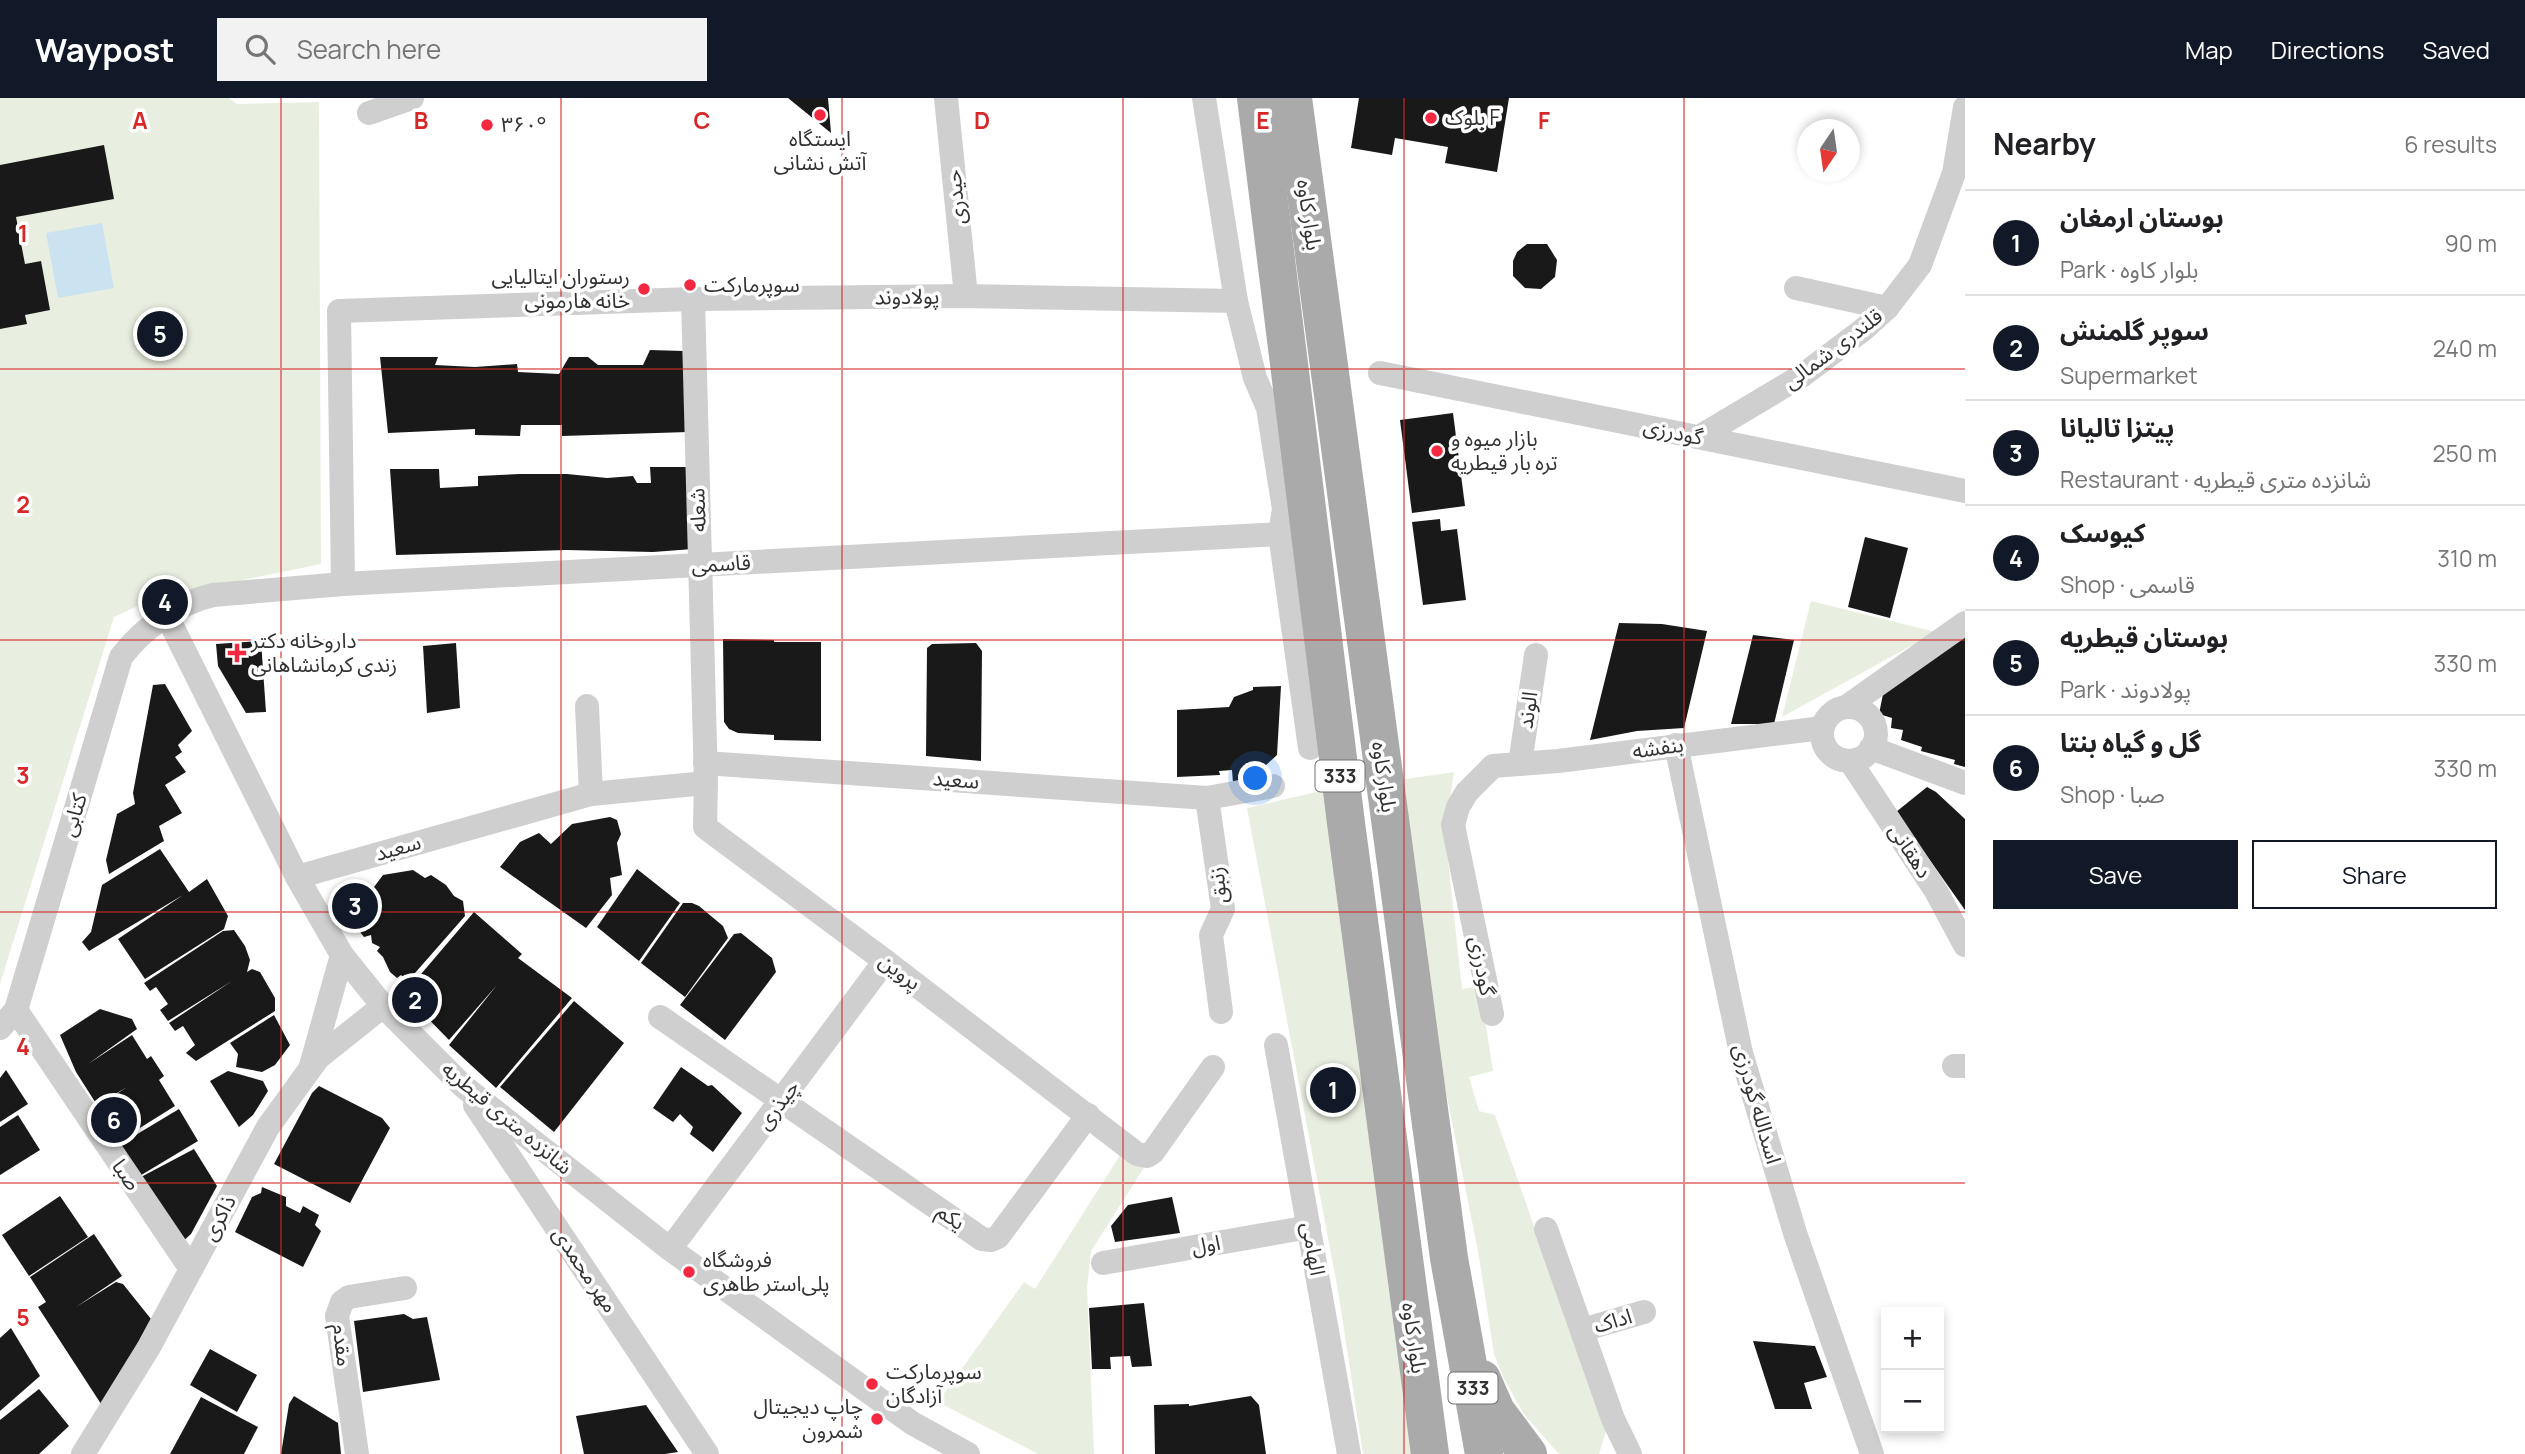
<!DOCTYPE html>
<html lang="en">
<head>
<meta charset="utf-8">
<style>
  :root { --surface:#fff; --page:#f2f2f2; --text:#202124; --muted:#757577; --line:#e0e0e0; --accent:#111827 }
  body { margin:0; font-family:Manrope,"Noto Sans Arabic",sans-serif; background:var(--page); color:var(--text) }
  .controls { position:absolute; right:21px; bottom:21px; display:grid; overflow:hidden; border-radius:0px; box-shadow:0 4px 10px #0003 }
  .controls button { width:63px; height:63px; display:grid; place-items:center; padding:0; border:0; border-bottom:2px solid var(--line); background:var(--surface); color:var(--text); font:35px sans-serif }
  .compass { position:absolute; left:1797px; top:21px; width:63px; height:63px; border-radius:50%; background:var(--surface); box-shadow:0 4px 10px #0003; rotate:193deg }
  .you { position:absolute; left:1256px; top:681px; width:24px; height:24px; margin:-18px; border:5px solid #fff; border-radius:50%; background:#1a73e8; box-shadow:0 0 0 10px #1a73e833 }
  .badge { display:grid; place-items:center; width:46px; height:46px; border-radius:50%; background:var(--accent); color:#fff; font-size:23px; font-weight:700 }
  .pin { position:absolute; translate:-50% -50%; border:4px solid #fff; box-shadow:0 2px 7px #0006 }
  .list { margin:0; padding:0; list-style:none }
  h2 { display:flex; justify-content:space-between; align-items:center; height:91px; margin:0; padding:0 28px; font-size:30px }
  h2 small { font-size:23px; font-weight:400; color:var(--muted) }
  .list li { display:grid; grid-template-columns:46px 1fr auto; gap:21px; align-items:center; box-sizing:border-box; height:105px; padding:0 28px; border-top:2px solid var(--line) }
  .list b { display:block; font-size:26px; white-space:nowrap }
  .list p { margin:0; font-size:23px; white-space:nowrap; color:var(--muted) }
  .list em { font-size:23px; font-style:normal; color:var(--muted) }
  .actions { display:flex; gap:14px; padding:21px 28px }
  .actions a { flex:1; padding:16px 0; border:2px solid var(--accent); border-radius:0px; text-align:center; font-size:24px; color:var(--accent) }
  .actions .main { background:var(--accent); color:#fff }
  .icon { flex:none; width:38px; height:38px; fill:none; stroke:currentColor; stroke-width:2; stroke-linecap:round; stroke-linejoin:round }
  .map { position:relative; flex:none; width:1965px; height:1356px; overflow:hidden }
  header { display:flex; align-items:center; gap:42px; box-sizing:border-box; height:98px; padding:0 35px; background:var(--accent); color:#fff }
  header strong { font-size:33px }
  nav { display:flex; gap:38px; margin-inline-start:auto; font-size:24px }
  .search { width:490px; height:63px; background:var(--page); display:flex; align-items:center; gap:18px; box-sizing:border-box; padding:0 24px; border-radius:0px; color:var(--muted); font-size:26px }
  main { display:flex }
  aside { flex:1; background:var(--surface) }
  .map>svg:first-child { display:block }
  .green { fill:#e9efe0 }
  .water { fill:#cbe3f0 }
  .building { fill:#191919 }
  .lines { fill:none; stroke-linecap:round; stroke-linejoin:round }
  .minor { stroke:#cfcfcf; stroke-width:24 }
  .primary { stroke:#aaa; stroke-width:38 }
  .grid { fill:none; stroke:#d62828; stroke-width:2; stroke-opacity:0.55 }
  .poi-dot { fill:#f42941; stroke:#fff; stroke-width:2.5 }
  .labels { text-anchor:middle; stroke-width:7; stroke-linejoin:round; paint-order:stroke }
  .shield { fill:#fff; stroke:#707070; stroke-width:2 }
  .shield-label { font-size:19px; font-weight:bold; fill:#323232 }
  .poi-label { font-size:21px; fill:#323232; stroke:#fff; text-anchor:start }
  .street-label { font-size:21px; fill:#323232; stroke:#fff }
  .grid-label { font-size:23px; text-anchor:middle; font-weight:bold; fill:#d62828; stroke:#fff; stroke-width:7; stroke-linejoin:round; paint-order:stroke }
</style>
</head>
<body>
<header>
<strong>Waypost</strong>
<div class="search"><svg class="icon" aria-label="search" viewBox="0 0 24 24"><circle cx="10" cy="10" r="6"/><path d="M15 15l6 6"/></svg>Search here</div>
<nav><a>Map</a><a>Directions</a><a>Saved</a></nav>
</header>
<main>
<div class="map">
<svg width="1965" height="1356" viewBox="0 0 1965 1356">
  <rect width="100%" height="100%" fill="#fff"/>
  <g class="green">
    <polygon points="0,0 229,0 237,6 319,4 321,466 155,500 114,519 0,886"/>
    <polygon points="1811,503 1936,534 1782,619"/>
    <polygon points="1454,674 1445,734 1462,891 1480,888 1493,973 1469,979 1479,1013 1495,1017 1606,1333 1599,1356 1560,1356 1557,1354 1523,1315 1504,1281 1494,1256 1478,1153 1444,984 1399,682"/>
    <path d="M 1325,692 C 1346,914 1393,1134 1417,1356 L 1363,1356 L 1338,1193 L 1247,710 Z"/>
    <polygon points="1124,1051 1147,1065 1091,1153 1087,1190 1094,1356 1038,1356 938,1304 1024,1184 1035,1191"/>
  </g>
  <polygon class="water" points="102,125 114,190 58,200 46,135"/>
  <g class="building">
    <polygon points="788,0 828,0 831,35"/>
    <polygon points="1359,0 1509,0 1497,74 1445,65 1448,49 1395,40 1392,57 1351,50"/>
    <polygon points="104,47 114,101 16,119 25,166 41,163 50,212 25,217 27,226 0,231 0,67"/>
    <polygon points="1527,146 1547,146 1557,162 1555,179 1541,191 1525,190 1513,178 1513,163 1517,154"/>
    <polygon points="650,252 683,253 688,334 562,338 562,327 521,327 520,338 475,337 475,331 388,335 380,259 438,259 435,267 475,269 517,266 518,274 559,276 569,259 588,259 598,267 643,267"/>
    <polygon points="1453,315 1465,408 1412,415 1400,322"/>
    <polygon points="650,369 693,369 693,451 653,454 566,452 396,457 390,371 439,371 440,390 478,388 478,378 520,376 567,376 607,380 633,378 637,385 651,385"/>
    <polygon points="1440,421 1441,433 1457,431 1466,502 1423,507 1412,424"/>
    <polygon points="1865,439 1908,450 1890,520 1848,509"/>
    <polygon points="1619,525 1662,526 1707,533 1684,630 1637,633 1590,642"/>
    <polygon points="1965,531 1965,669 1954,666 1955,662 1921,653 1922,649 1901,642 1903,632 1891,630 1892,620 1879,616 1884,591"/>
    <polygon points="1753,537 1794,542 1774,626 1731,626"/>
    <polygon points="723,541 774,542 774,544 821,544 821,643 774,642 774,637 738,635 729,631 724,624"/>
    <polygon points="261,543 266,614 246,615 218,568 216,546"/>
    <polygon points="456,545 460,610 427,615 423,548"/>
    <polygon points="976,545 982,553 981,663 926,658 927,550 932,546"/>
    <polygon points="165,586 192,633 178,647 182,654 175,659 186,674 165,687 182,715 159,728 164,743 109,776 106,762 117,716 135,706 133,695 153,587"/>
    <polygon points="1281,588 1277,657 1254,678 1233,685 1232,672 1219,673 1220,677 1177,679 1177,612 1229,609 1234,599 1253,592 1253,589"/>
    <polygon points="1927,689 1936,694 1965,721 1965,812 1896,714"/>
    <polygon points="610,719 617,722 621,736 617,745 622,777 610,780 612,797 586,830 500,769 520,744 539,735 551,746 572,726"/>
    <polygon points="160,751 189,794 207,781 228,818 224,831 145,881 118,841 183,797 89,853 82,844 91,834 102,787"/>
    <polygon points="637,771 680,805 639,863 597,829"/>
    <polygon points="413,772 425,780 431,777 446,787 454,798 463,803 465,818 408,883 401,877 397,880 390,874 383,859 377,853 380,849 372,845 371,837 364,839 350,821 383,777"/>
    <polygon points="683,805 692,805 699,808 723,828 728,840 685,899 641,865"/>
    <polygon points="474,814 522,856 518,860 572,900 496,990 449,947 497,887 449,942 404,896"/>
    <polygon points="234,832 245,848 250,862 247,874 252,871 260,874 275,900 275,913 196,963 186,955 195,947 183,928 175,933 169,925 232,883 168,923 160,912 168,906 156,889 150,893 144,885 223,833"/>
    <polygon points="741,835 772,860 776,874 725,942 680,907 734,836"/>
    <polygon points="574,903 624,945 554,1034 500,989"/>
    <polygon points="100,911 132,921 137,931 88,966 132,937 147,961 151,958 164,978 159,982 175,1008 119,1043 97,1009 127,989 97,1007 76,974 60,937"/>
    <polygon points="274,917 290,947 275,967 262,974 236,969 238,956 230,945"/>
    <polygon points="681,969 708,988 712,987 742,1015 713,1054 690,1036 693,1029 680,1016 673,1024 653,1010"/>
    <polygon points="6,972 28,1006 0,1024 0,980"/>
    <polygon points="228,973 263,983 268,993 253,1017 239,1029 210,983"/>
    <polygon points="319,988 382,1020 390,1030 350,1105 274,1066 312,995"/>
    <polygon points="179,1011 198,1043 138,1079 119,1047"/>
    <polygon points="18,1017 40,1052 0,1077 0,1029"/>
    <polygon points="194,1051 217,1088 191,1136 181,1145 141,1079"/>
    <polygon points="262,1089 286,1099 286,1108 300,1115 303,1108 319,1117 315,1127 321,1133 303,1169 235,1134 252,1099 261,1095"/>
    <polygon points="60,1098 88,1139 29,1178 2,1137"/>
    <polygon points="1172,1099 1180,1135 1115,1144 1111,1128 1128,1107"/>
    <polygon points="94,1136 122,1178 76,1209 116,1184 123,1186 151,1221 103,1309 38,1209 46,1204 30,1179"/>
    <polygon points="1144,1205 1152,1268 1132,1269 1130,1258 1110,1259 1111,1271 1092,1271 1089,1210"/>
    <polygon points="404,1216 413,1221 427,1219 440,1282 363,1294 354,1223"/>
    <polygon points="11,1230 40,1278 0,1313 0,1240"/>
    <polygon points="1753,1243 1815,1248 1827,1279 1804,1285 1812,1311 1775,1311"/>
    <polygon points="210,1251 257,1277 237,1314 190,1287"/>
    <polygon points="39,1291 69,1328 39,1356 0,1356 0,1322"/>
    <polygon points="294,1298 338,1325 341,1356 281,1356 289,1306"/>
    <polygon points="1251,1298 1259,1307 1266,1356 1155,1356 1154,1307 1189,1306 1189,1308"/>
    <polygon points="201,1299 258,1329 244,1356 170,1356"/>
    <polygon points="646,1307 678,1354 665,1356 584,1356 576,1318"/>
  </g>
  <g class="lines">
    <g class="minor">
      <polyline points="946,0 966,198"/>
      <polyline points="1204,0 1236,203 1255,280 1268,310 1284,411 1280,436 1310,650"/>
      <polyline points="369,15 412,0"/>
      <polyline points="1796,190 1887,210"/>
      <polyline points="693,201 706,685 705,729 885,863 1137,1056 1147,1058 1153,1054 1213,969"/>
      <polyline points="1380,275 1965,393"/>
      <polyline points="1699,339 1803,277 1864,231 1887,210 1920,167 1954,75 1965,9"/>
      <polyline points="343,486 339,213 693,201 966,198 1236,203"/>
      <polyline points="167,518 297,779 342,857 383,908 463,988 670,1151 912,1325 968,1356"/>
      <polyline points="587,608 591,696"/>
      <polyline points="1846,609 1965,525"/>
      <circle cx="1849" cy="636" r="27"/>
      <polyline points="1676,647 1741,955 1795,1135 1872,1356"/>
      <polyline points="1871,650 1965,685"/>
      <polyline points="1850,663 1936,793 1965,847"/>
      <polyline points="705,665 1207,700 1273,688"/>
      <polyline points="1520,666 1536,557"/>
      <polyline points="1207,700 1223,811 1211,837 1221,914"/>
      <polyline points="297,779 591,696 706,685"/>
      <polyline points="16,912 191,1171"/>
      <polyline points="1492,916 1453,727 1458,709 1467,694 1493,668 1558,663 1822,630"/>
      <polyline points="660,919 982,1141 991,1142 998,1139 1088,1017"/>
      <path d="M 0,930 L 16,912 L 121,559 C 143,530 178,505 213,497 L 343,486 L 1280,436"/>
      <polyline points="1276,947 1349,1356"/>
      <polyline points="311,968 342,857"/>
      <polyline points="1954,968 1965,968"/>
      <polyline points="475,1007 707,1356"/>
      <polyline points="1546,1131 1613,1321 1630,1356"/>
      <polyline points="670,1151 885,863"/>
      <polyline points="1103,1165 1309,1129"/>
      <polyline points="1582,1232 1644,1214"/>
      <polyline points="83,1356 149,1249 268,1029 318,960 383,908"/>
      <polyline points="357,1356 337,1218 342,1204 349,1199 405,1190"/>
    </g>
    <g class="primary">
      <polyline points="1256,0 1346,725 1430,1356"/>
      <polyline points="1293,0 1449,1160 1484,1356"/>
      <polyline points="1482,1281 1496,1313 1528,1356"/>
    </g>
  </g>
  <path class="grid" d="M 281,0 L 281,1356M 561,0 L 561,1356M 842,0 L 842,1356M 1123,0 L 1123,1356M 1404,0 L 1404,1356M 1684,0 L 1684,1356M 0,271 L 1965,271M 0,542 L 1965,542M 0,814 L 1965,814M 0,1085 L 1965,1085"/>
  <g class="poi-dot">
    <circle cx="820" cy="17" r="7"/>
    <circle cx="1431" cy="20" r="7"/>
    <circle cx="487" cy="27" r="7"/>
    <circle cx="690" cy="187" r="7"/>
    <circle cx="644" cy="191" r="7"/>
    <circle cx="1437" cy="353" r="7"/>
    <path d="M233.5 544.5h7v7h7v7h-7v7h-7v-7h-7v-7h7z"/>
    <circle cx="689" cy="1174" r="7"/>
    <circle cx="872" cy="1286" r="7"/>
    <circle cx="877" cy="1321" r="7"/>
  </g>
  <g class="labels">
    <g class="shield">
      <rect x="1315.5" y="662.5" width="49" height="31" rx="5"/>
      <rect x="1448.5" y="1274.5" width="49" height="31" rx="5"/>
    </g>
    <g class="shield-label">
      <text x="1340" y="685">333</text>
      <text x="1473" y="1297">333</text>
    </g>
    <g class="poi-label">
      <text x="1445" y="27">بلوک F</text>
      <text x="501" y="34">۳۶۰°</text>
      <text x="820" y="48" text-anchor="middle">ایستگاه<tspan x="820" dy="24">آتش نشانی</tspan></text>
      <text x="630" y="186" text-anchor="end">رستوران ایتالیایی<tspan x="630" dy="24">خانه هارمونی</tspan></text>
      <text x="704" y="194">سوپرمارکت</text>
      <text x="1451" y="348">بازار میوه و<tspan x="1451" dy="24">تره بار قیطریه</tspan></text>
      <text x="251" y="550">داروخانه دکتر<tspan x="251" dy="24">زندی کرمانشاهانی</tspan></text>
      <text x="703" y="1169">فروشگاه<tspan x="703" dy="24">پلی‌استر طاهری</tspan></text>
      <text x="886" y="1281">سوپرمارکت<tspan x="886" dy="24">آزادگان</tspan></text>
      <text x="863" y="1316" text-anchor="end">چاپ دیجیتال<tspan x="863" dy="24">شمرون</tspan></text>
    </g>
    <g class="street-label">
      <text transform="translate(956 99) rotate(-96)" y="7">حیدری</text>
      <text transform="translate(1309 117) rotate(82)" y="7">بلوار کاوه</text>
      <text transform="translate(907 199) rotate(-1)" y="7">پولادوند</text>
      <text transform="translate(1833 251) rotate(-37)" y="7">قلندری شمالی</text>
      <text transform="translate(1673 334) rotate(12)" y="7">گودرزی</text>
      <text transform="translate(698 412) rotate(-92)" y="7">شعله</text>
      <text transform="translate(721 466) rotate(-3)" y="7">قاسمی</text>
      <text transform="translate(1528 612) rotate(-82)" y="7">الوند</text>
      <text transform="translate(1658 650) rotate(-8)" y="7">بنفشه</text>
      <text transform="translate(1384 679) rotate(82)" y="7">بلوار کاوه</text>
      <text transform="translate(956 682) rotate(4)" y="7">سعید</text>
      <text transform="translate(74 717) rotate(-73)" y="7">کتابی</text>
      <text transform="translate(398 750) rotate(-16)" y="7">سعید</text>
      <text transform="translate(1910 753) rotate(57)" y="7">دهقانی</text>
      <text transform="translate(1218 787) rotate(-95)" y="7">زنبق</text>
      <text transform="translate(1482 868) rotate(79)" y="7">گودرزی</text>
      <text transform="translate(900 874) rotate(37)" y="7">پروین</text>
      <text transform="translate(1757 1006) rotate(74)" y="7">اسدالله گودرزی</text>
      <text transform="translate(778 1007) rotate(-53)" y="7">چیذری</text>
      <text transform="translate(507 1020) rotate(40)" y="7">شانزده متری قیطریه</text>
      <text transform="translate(126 1077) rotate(55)" y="7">صبا</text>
      <text transform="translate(951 1119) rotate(35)" y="7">یکم</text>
      <text transform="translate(219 1120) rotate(-62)" y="7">ذاکری</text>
      <text transform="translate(1206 1147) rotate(-10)" y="7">اول</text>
      <text transform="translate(1313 1151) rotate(80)" y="7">الهامی</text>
      <text transform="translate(585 1172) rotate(56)" y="7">مهر محمدی</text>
      <text transform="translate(1613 1223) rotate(-16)" y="7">اداک</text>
      <text transform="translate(1414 1240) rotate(82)" y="7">بلوار کاوه</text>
      <text transform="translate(342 1247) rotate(83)" y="7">مقدم</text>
    </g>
  </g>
  <g class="grid-label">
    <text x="140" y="31">A</text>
    <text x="421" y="31">B</text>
    <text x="702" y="31">C</text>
    <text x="982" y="31">D</text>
    <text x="1263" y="31">E</text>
    <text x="1544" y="31">F</text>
    <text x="23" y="144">1</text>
    <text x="23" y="415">2</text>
    <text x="23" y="686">3</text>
    <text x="23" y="957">4</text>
    <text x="23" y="1228">5</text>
  </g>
</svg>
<div class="controls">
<button>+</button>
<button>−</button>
</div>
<svg class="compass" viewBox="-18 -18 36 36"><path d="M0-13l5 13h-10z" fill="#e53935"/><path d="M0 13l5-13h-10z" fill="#757577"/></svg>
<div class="you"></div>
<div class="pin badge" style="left:1333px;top:992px">1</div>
<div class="pin badge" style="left:415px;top:902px">2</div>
<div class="pin badge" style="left:355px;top:808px">3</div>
<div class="pin badge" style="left:165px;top:504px">4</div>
<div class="pin badge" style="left:160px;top:236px">5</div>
<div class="pin badge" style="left:114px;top:1022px">6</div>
</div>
<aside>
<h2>Nearby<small>6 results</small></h2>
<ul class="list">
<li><span class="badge">1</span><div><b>بوستان ارمغان</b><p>Park · بلوار کاوه</p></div><em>90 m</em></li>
<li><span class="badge">2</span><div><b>سوپر گلمنش</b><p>Supermarket</p></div><em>240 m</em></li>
<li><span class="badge">3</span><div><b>پیتزا تالیانا</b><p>Restaurant · شانزده متری قیطریه</p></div><em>250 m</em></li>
<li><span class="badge">4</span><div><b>کیوسک</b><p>Shop · قاسمی</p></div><em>310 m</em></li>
<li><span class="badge">5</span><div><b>بوستان قیطریه</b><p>Park · پولادوند</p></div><em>330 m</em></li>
<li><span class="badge">6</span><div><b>گل و گیاه بنتا</b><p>Shop · صبا</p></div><em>330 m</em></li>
</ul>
<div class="actions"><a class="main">Save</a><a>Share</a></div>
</aside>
</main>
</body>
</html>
